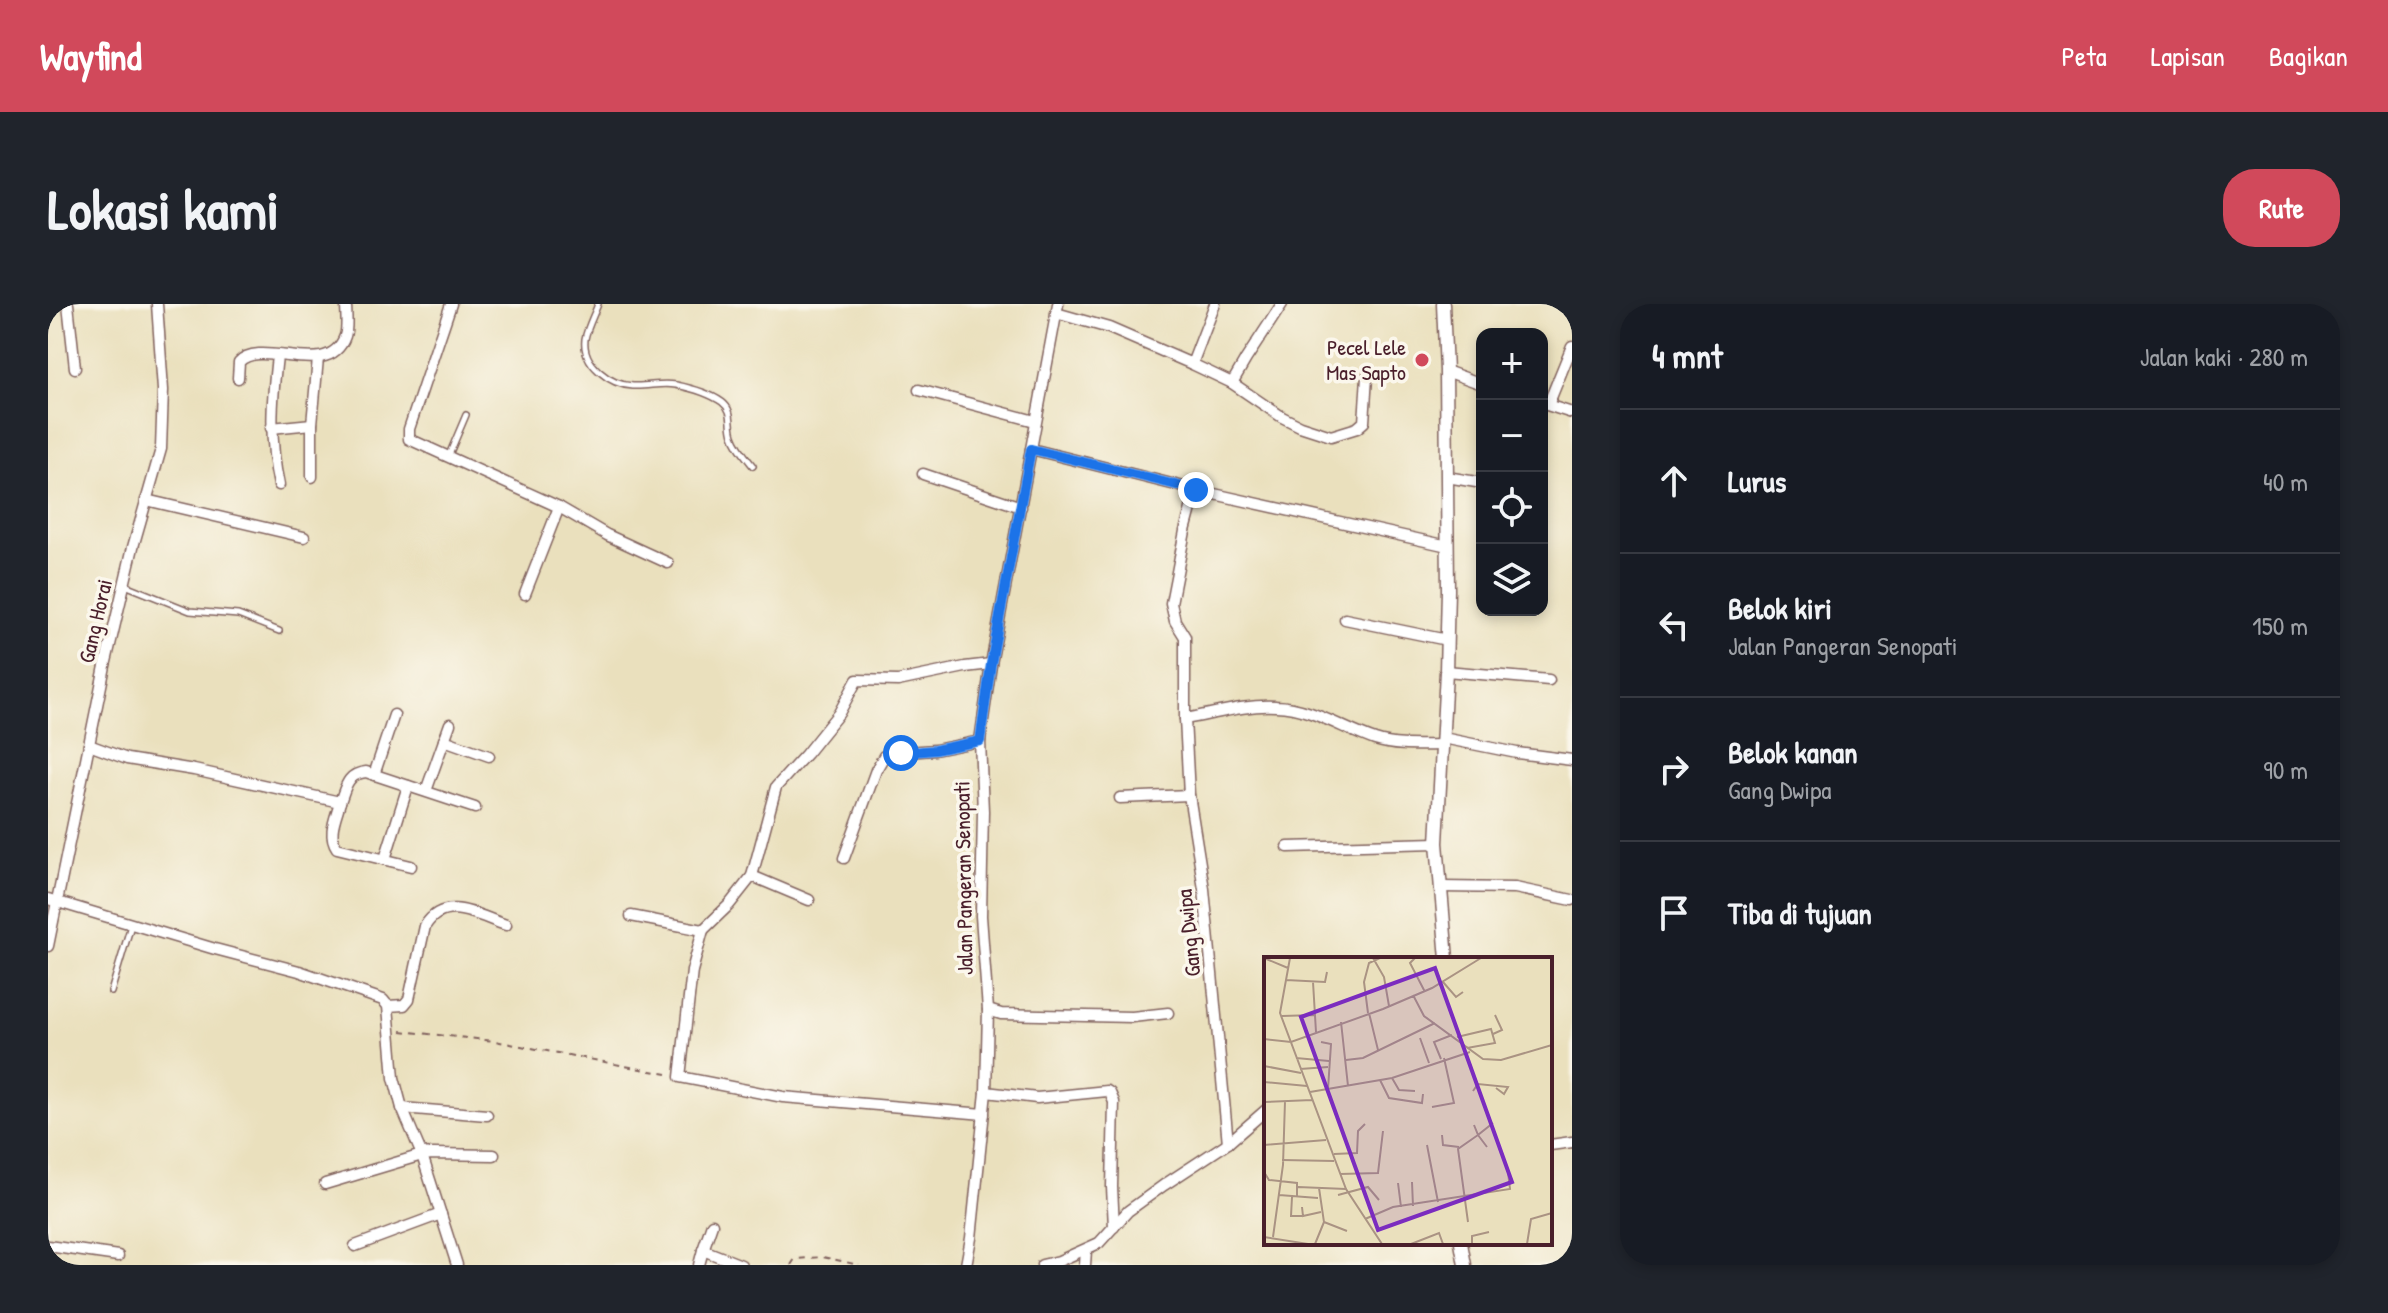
<!DOCTYPE html>
<html lang="id">
<head>
<meta charset="utf-8">
<style>
  :root { --surface:#171b24; --page:#20242c; --text:#f1f3f6; --muted:#9ea1a6; --line:#363941; --accent:#d1495b }
  body { margin:0; font-family:"Patrick Hand",sans-serif; background:var(--page); color:var(--text) }
  .controls { position:absolute; right:24px; top:24px; display:grid; overflow:hidden; border-radius:16px; box-shadow:0 4px 12px #0003 }
  .controls button { width:72px; height:72px; display:grid; place-items:center; padding:0; border:0; border-bottom:2px solid var(--line); background:var(--surface); color:var(--text); font:40px sans-serif }
  .stop { position:absolute; width:24px; height:24px; margin:-18px; border:6px solid #1a73e8; border-radius:50%; background:#fff }
  .stop.end { background:#1a73e8; border-color:#fff; box-shadow:0 2px 8px #0008 }
  .list { margin:0; padding:0; list-style:none }
  h2 { display:flex; justify-content:space-between; align-items:center; height:104px; margin:0; padding:0 32px; font-size:34px }
  h2 small { font-size:26px; font-weight:400; color:var(--muted) }
  .list li { display:grid; grid-template-columns:52px 1fr auto; gap:24px; align-items:center; box-sizing:border-box; height:144px; padding:0 32px; border-top:2px solid var(--line) }
  .list b { display:block; font-size:30px; white-space:nowrap }
  .list p { margin:0; font-size:26px; white-space:nowrap; color:var(--muted) }
  .list em { font-size:26px; font-style:normal; color:var(--muted) }
  .icon { flex:none; width:44px; height:44px; fill:none; stroke:currentColor; stroke-width:2; stroke-linecap:round; stroke-linejoin:round }
  .map { position:relative; flex:none; width:1524px; height:961px; overflow:hidden; border-radius:32px }
  header { display:flex; align-items:center; gap:48px; box-sizing:border-box; height:112px; padding:0 40px; background:var(--accent); color:#fff }
  header strong { font-size:38px }
  nav { display:flex; gap:44px; margin-inline-start:auto; font-size:28px }
  .intro { display:flex; align-items:center; justify-content:space-between; box-sizing:border-box; height:192px; padding:0 48px }
  h1 { margin:0; font-size:56px }
  .button { padding:20px 36px; border-radius:32px; background:var(--accent); color:#fff; font-size:28px; font-weight:700 }
  main { display:flex; gap:48px; padding:0 48px }
  aside { flex:1; background:var(--surface); border-radius:32px; box-shadow:0 4px 12px #0003 }
  .map>svg:first-child { display:block }
  .lines { fill:none; stroke-linecap:round; stroke-linejoin:round }
  .service-casing { stroke:#82635e; stroke-width:8 }
  .minor-casing { stroke:#82635e; stroke-width:13 }
  .tertiary-casing { stroke:#82635e; stroke-width:15 }
  .path { stroke:#82635e; stroke-width:2; stroke-dasharray:6 6; stroke-linecap:butt }
  .service { stroke:#fff; stroke-width:5 }
  .minor { stroke:#fff; stroke-width:10 }
  .tertiary { stroke:#fff; stroke-width:12 }
  .route { stroke:#1a73e8; stroke-width:10 }
  .poi-dot { fill:#d1495b; stroke:#fbf7ec; stroke-width:3 }
  .labels { text-anchor:middle; stroke-width:7; stroke-linejoin:round; paint-order:stroke }
  .poi-label { font-size:22px; fill:#4a1f2b; stroke:#fbf7ec; text-anchor:end }
  .street-label { font-size:22px; fill:#4a1f2b; stroke:#fbf7ec }
  .inset-road { fill:none; stroke:#aa9383; stroke-width:2 }
  .view { fill:#7b2cbf; fill-opacity:0.15; stroke:#7b2cbf; stroke-width:4 }
  .inset-edge { fill:none; stroke:#4a1f2b; stroke-width:4 }
</style>
</head>
<body>
<header>
<strong>Wayfind</strong>
<nav><a>Peta</a><a>Lapisan</a><a>Bagikan</a></nav>
</header>
<div class="intro"><h1>Lokasi kami</h1><a class="button">Rute</a></div>
<main>
<div class="map">
<svg width="1524" height="961" viewBox="0 0 1524 961">
  <rect width="100%" height="100%" fill="#fbf7ec"/>
  <filter id="ink" filterUnits="userSpaceOnUse"><feTurbulence type="fractalNoise" baseFrequency=".0125" numOctaves="2"/><feDisplacementMap in="SourceGraphic" scale="16" xChannelSelector="R" yChannelSelector="G"/><feConvolveMatrix kernelMatrix="1 2 1 2 8 2 1 2 1" color-interpolation-filters="sRGB"/></filter>
  <filter id="wash" filterUnits="userSpaceOnUse"><feTurbulence type="fractalNoise" baseFrequency=".006" numOctaves="4" result="noise"/><feDisplacementMap in="SourceGraphic" scale="32" xChannelSelector="R" yChannelSelector="G"/><feGaussianBlur stdDeviation="1.8" result="paint"/><feColorMatrix in="noise" values="0 0 0 0 0 0 0 0 0 0 0 0 0 0 0 0 0 1.4 0 .05"/><feComposite in="paint" operator="in"/></filter>
  <g filter="url(#wash)">
    <rect width="100%" height="100%" fill="#eae0bd"/>
  </g>
  <g filter="url(#ink)">
    <g class="lines">
      <g class="service-casing">
        <g id="service">
          <path d="M 550,0 C 546,11 539,24 537,35 C 534,60 562,81 585,82 C 600,83 613,78 628,81 C 643,84 661,89 674,98 C 686,107 681,119 685,131 C 689,143 698,153 705,162"/>
          <polyline points="401,151 418,111"/>
          <polyline points="77,281 142,307 190,311 231,327"/>
          <polyline points="63,688 83,621"/>
        </g>
      </g>
      <g class="minor-casing">
        <g id="minor">
          <polyline points="20,0 27,64"/>
          <polyline points="403,0 361,125 361,135 511,203 559,231 620,259"/>
          <polyline points="1008,9 1061,24 1144,60 1184,79 1234,113 1252,122 1283,132 1309,124 1316,118 1319,73"/>
          <path d="M 229,52 C 224,96 221,137 231,181"/>
          <polyline points="1144,60 1167,0"/>
          <polyline points="1398,67 1434,80"/>
          <path d="M 190,74 L 191,58 C 213,33 281,78 297,32 C 300,23 298,10 298,0"/>
          <polyline points="1184,79 1198,55 1234,0"/>
          <polyline points="871,86 987,117"/>
          <polyline points="1496,100 1524,109"/>
          <polyline points="1500,101 1524,42"/>
          <polyline points="223,124 264,120"/>
          <polyline points="983,145 1148,186 1400,242"/>
          <polyline points="875,170 973,203"/>
          <polyline points="264,173 264,120 270,54"/>
          <polyline points="1399,173 1434,179"/>
          <polyline points="1148,186 1137,227 1123,299 1127,317 1137,333 1137,415 1141,491 1156,585 1180,839"/>
          <polyline points="98,196 256,233"/>
          <polyline points="477,290 511,203"/>
          <polyline points="1297,315 1399,336"/>
          <polyline points="1398,367 1501,376"/>
          <path d="M 1137,415 C 1166,410 1198,400 1228,402 C 1263,403 1295,425 1327,436 C 1349,443 1372,441 1395,441"/>
          <polyline points="1395,434 1469,449 1524,456"/>
          <polyline points="396,436 441,452"/>
          <path d="M 41,441 L 79,455 L 146,466 L 292,498 C 298,482 299,470 318,468 L 427,504"/>
          <polyline points="326,471 346,411"/>
          <polyline points="378,487 402,420"/>
          <polyline points="1072,494 1141,491"/>
          <path d="M 292,498 C 288,513 279,530 289,544 L 363,562"/>
          <polyline points="1240,543 1389,539"/>
          <polyline points="796,554 828,466 836,452 843,449 887,446 932,437"/>
          <polyline points="337,555 360,482"/>
          <polyline points="1394,583 1467,584 1524,596"/>
          <polyline points="0,595 167,645 251,667 335,696 340,702 346,774 354,804 374,851 385,850 446,851"/>
          <polyline points="761,596 704,572 728,483 758,450 791,409 809,376 850,377 917,363 943,360"/>
          <polyline points="583,612 655,626 681,601 704,572"/>
          <polyline points="655,626 644,667 632,773 735,793 936,810"/>
          <polyline points="0,642 57,362 85,243 113,145 115,86 109,0"/>
          <path d="M 340,702 L 356,701 L 361,695 L 377,622 C 397,590 430,612 458,621"/>
          <polyline points="940,706 953,710 1084,713 1120,709"/>
          <polyline points="938,788 989,794 1059,787 1062,789 1066,798 1064,883 1066,923"/>
          <polyline points="354,804 439,811"/>
          <polyline points="1502,841 1524,838"/>
          <polyline points="277,880 374,851 409,961"/>
          <polyline points="664,920 655,946 693,961"/>
          <polyline points="0,942 70,952"/>
          <polyline points="307,942 393,910"/>
          <polyline points="651,961 655,946"/>
          <polyline points="918,961 923,934 938,788 940,706 933,612 935,507 932,437 943,360 1010,0"/>
          <polyline points="994,961 1011,957 1051,939 1080,907 1116,881 1180,839 1218,806"/>
          <polyline points="1037,961 1038,946"/>
        </g>
      </g>
      <g class="tertiary-casing">
        <g id="tertiary">
          <polyline points="1395,0 1398,67 1400,286 1398,367 1389,539 1399,655"/>
          <polyline points="1413,939 1417,961"/>
        </g>
      </g>
      <g class="path">
        <polyline points="353,727 447,737 619,770"/>
        <polyline points="743,961 747,955 775,953 811,961"/>
      </g>
      <use href="#service" class="service"/>
      <use href="#minor" class="minor"/>
      <use href="#tertiary" class="tertiary"/>
    </g>
  </g>
  <g class="lines" filter="url(#ink)">
    <polyline class="route" points="853,449 887,446 932,437 943,360 983,145 1148,186"/>
  </g>
  <circle class="poi-dot" cx="1374" cy="56" r="8"/>
  <g class="labels">
    <g class="poi-label">
      <text x="1358" y="51">Pecel Lele<tspan x="1358" dy="25">Mas Sapto</tspan></text>
    </g>
    <g class="street-label">
      <text transform="translate(47 317) rotate(-77)" y="8">Gang Horai</text>
      <text transform="translate(915 574) rotate(-91)" y="8">Jalan Pangeran Senopati</text>
      <text transform="translate(1140 629) rotate(-96)" y="8">Gang Dwipa</text>
    </g>
  </g>
  <g transform="translate(1216 653)">
    <rect width="288" height="288" fill="#eae0bd"/>
    <path class="inset-road" d="M 0,1 L 24,11M 26,1 L 16,56 L 82,232 L 118,287M 109,1 L 120,20 L 125,49M 151,1 L 146,6 L 161,35M 22,23 L 61,25 L 63,15M 49,25 L 52,75M 179,25 L 192,40 L 199,35M 149,38 L 160,59 L 219,102 L 237,103 L 288,88M 104,56 L 100,25 L 105,6 L 116,1M 105,56 L 114,93M 18,59 L 51,58M 77,65 L 84,129M 229,77 L 238,73 L 231,58M 193,80 L 227,72 L 231,86 L 203,91M 156,81 L 165,106M 0,82 L 27,85 L 119,52 L 168,31 L 217,1M 57,85 L 67,87 L 64,132M 32,101 L 65,104M 177,102 L 170,85 L 188,78M 82,103 L 99,101 L 171,66M 0,109 L 37,116M 36,112 L 64,110M 128,121 L 135,133 L 151,134M 116,123 L 125,141 L 158,146 L 159,137M 0,125 L 43,129M 209,134 L 214,127 L 244,130 L 240,137 L 232,131M 46,135 L 128,121 L 206,95M 0,145 L 48,143M 168,150 L 190,146 L 180,101M 178,178 L 179,188 L 195,190M 0,188 L 62,183M 163,188 L 174,245M 223,190 L 214,178 L 229,166M 70,197 L 93,196 L 94,174 L 101,167M 18,203 L 70,204M 0,215 L 5,223 L 33,226 L 33,240M 76,217 L 114,216 L 119,174M 148,225 L 149,249M 134,226 L 137,250M 34,230 L 82,232M 15,238 L 54,241M 74,238 L 104,230 L 115,243M 28,240 L 27,259 L 38,259M 38,250 L 39,259 L 57,255M 101,262 L 129,250 L 246,232 L 244,215M 60,265 L 83,274M 204,265 L 194,192 L 214,178 L 210,168M 0,280 L 44,287M 9,280 L 19,208 L 21,144M 51,287 L 60,265 L 55,231M 147,287 L 175,276 L 179,287M 208,287 L 208,279 L 225,275M 263,287 L 267,262 L 288,256"/>
    <path class="view" d="M 171,11 L 248,225 L 114,273 L 37,60 Z"/>
    <rect width="288" height="288" class="inset-edge"/>
  </g>
</svg>
<div class="controls">
<button>+</button>
<button>−</button>
<button><svg class="icon" aria-label="locate" viewBox="0 0 24 24"><circle cx="12" cy="12" r="6"/><path d="M12 2v4M12 18v4M2 12h4M18 12h4"/></svg></button>
<button><svg class="icon" aria-label="layers" viewBox="0 0 24 24"><path d="M12 4l9 5-9 5-9-5zM3 14l9 5 9-5"/></svg></button>
</div>
<div class="stop" style="left:853px;top:449px"></div>
<div class="stop end" style="left:1148px;top:186px"></div>
</div>
<aside>
<h2>4 mnt<small>Jalan kaki · 280 m</small></h2>
<ul class="list">
<li><svg class="icon" aria-label="ahead" viewBox="0 0 24 24"><path d="M12 20V5M6 11l6-6 6 6"/></svg><div><b>Lurus</b></div><em>40 m</em></li>
<li><svg class="icon" aria-label="left" viewBox="0 0 24 24"><path d="M17 20v-9H6M10 6l-5 5 5 5"/></svg><div><b>Belok kiri</b><p>Jalan Pangeran Senopati</p></div><em>150 m</em></li>
<li><svg class="icon" aria-label="right" viewBox="0 0 24 24"><path d="M7 20v-9h11M14 6l5 5-5 5"/></svg><div><b>Belok kanan</b><p>Gang Dwipa</p></div><em>90 m</em></li>
<li><svg class="icon" aria-label="arrive" viewBox="0 0 24 24"><path d="M6 21V4h12l-3 4 3 4H6"/></svg><div><b>Tiba di tujuan</b></div></li>
</ul>
</aside>
</main>
</body>
</html>
